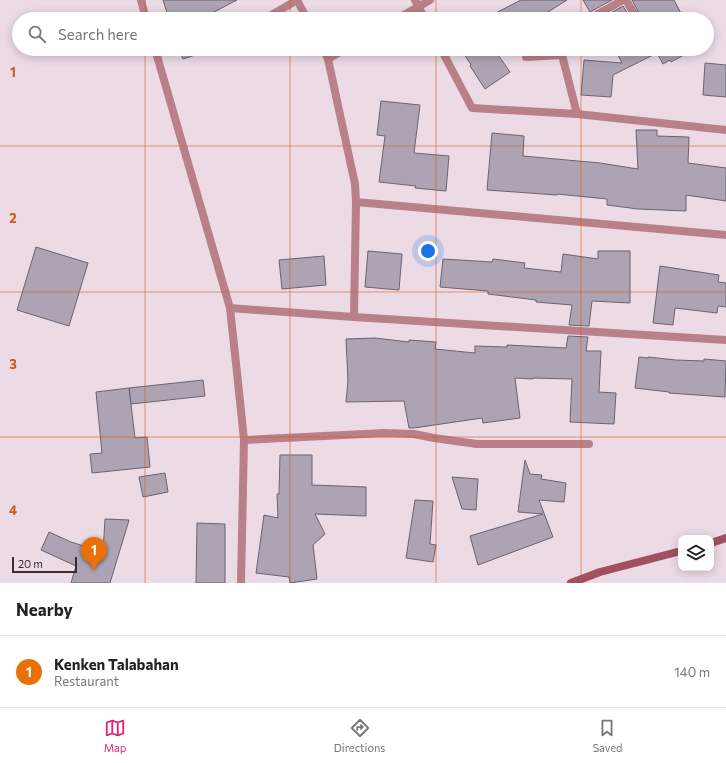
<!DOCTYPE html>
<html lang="en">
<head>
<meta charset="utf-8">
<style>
  :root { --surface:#fff; --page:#f2f2f2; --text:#222; --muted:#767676; --line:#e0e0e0; --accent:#db2777 }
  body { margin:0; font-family:Commissioner,sans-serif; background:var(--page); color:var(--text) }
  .controls { position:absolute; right:12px; bottom:12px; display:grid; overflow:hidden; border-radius:8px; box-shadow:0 2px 10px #0003 }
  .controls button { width:36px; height:36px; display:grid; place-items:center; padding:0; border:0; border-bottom:1px solid var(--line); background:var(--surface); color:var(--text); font:20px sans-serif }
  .scale { position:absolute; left:12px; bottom:10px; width:65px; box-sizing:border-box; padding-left:4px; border:2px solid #352e32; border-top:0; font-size:11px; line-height:14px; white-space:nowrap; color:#352e32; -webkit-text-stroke:3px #ecdae5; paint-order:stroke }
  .you { position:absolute; left:428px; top:251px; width:14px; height:14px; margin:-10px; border:3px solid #fff; border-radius:50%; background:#1a73e8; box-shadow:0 0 0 6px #1a73e833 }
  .badge { display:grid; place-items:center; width:26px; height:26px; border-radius:50%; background:var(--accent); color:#fff; font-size:13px; font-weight:700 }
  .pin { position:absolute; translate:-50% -33px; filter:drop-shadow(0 1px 2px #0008) }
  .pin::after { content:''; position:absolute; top:21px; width:14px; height:12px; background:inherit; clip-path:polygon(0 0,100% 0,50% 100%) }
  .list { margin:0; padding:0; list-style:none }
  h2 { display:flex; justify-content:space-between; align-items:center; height:52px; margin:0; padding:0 16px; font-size:17px }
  h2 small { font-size:13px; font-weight:400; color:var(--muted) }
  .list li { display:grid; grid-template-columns:26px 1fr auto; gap:12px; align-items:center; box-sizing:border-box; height:72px; padding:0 16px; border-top:1px solid var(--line) }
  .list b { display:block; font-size:15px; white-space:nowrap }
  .list p { margin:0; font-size:13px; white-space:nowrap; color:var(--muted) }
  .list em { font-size:13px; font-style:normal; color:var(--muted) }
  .icon { flex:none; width:22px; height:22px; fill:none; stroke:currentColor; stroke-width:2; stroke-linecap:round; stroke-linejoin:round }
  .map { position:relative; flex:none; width:726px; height:583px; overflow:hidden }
  .search { position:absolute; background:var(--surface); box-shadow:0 2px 10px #0003; left:12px; right:12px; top:12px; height:44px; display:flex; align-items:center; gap:10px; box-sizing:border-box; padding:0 14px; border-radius:22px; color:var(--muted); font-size:15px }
  .sheet { height:124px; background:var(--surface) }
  nav { display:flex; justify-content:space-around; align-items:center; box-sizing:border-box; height:56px; border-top:1px solid var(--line); background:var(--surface); font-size:11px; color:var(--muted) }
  nav a { display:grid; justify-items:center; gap:2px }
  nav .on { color:var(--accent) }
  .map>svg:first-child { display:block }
  .building { fill:#ada3b3; stroke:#6b6371 }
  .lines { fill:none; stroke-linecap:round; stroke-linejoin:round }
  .lane { stroke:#ba8089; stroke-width:8 }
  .street { stroke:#ba8089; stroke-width:8 }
  .secondary { stroke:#a15060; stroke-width:8 }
  .grid { fill:none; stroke:#d65510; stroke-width:1; stroke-opacity:0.55 }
  .grid-label { font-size:13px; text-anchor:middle; font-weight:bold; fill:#d65510; stroke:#ecdae5; stroke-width:3; stroke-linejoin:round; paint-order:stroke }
</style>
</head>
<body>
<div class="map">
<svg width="726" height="583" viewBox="0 0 726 583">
  <rect width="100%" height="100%" fill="#ecdae5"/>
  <g class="building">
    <polygon points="163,0 237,0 210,14 211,19 169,19"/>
    <polygon points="521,0 567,0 537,19 484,19"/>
    <polygon points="583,0 612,0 590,12"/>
    <polygon points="632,0 674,0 684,19 642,19"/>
    <polygon points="623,6 631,19 600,19"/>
    <polygon points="179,49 213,49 183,59"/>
    <polygon points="461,49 494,49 510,72 485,89 470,66 471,65"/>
    <polygon points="615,49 695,49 671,62 670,60 663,64 657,53 613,75 611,97 581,95 584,60 622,63"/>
    <polygon points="705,63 726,65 726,97 703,95"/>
    <polygon points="381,101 420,105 414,153 449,156 446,191 415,188 416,186 379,182 385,136 377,135"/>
    <polygon points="636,130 657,130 657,136 689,137 688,163 726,168 726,201 686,195 686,211 638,209 607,205 607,199 557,194 557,195 487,190 492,133 524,136 523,156 600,163 638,169"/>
    <polygon points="36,247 88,263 69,326 17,310"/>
    <polygon points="368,251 402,254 399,290 365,287"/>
    <polygon points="598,251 630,251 630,303 592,301 589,326 569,325 572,305 536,302 536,300 488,294 488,291 440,287 443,259 492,262 493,259 525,263 524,268 561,272 563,254 598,259"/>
    <polygon points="324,256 326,285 282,289 279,260"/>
    <polygon points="660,266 719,275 718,282 726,283 726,307 718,306 717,313 675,308 673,325 653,323"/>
    <polygon points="568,336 588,337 586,351 601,351 599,392 616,393 614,424 570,422 572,379 533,378 533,379 515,378 520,418 483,423 482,418 414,428 409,428 404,401 346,402 348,381 346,339 375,338 409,342 409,340 436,342 435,349 475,353 475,346 507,347 507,345 566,348"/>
    <polygon points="639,357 648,358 648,357 676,360 704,361 704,359 726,361 725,397 669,393 669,392 635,388"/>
    <polygon points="203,380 205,396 131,404 129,388"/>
    <polygon points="129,388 135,438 147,437 150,467 92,473 90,454 102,453 96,392"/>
    <polygon points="280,455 312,455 312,485 366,487 366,516 315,514 325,534 313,545 317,579 290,583 289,577 256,573 264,515 278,518 277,494 279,494"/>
    <polygon points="525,460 530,474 542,475 541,479 566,483 564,502 539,500 553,537 478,565 470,536 543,514 518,512"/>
    <polygon points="165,473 168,492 143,497 139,477"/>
    <polygon points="452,477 478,479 476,510 462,509"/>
    <polygon points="415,500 433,501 430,544 436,545 433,562 406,558"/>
    <polygon points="105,519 129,520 110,583 71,583 76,566 41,550 49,532 71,542 103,552"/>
    <polygon points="197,523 225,524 225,583 196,583"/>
  </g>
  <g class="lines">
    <g class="lane">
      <polyline points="626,0 637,19"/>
      <polyline points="265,19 297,0"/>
      <polyline points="526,57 562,55"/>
    </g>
    <g class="street">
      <polyline points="141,0 146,19"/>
      <polyline points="297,0 307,19"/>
      <polyline points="415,0 425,19"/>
      <polyline points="397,19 430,0"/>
      <polyline points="589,19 623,0"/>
      <polyline points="155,49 230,308 238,382 244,440 241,583"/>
      <polyline points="323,49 328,59 355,184 356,202 354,317"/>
      <polyline points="441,49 472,108 577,114 726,130"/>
      <polyline points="562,49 562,55 577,114"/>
      <polyline points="328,59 345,49"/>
      <polyline points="356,202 726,235"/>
      <polyline points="230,308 354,317 726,340"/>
      <polyline points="244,440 384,433 414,434 434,438 477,444 589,444"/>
    </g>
    <g class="secondary">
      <polyline points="711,543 726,538"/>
      <polyline points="571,583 600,572 681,551"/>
    </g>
  </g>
  <path class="grid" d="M 145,0 L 145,19M 290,0 L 290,19M 436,0 L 436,19M 581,0 L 581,19M 145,49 L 145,583M 290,49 L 290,583M 436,49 L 436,583M 581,49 L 581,583M 0,146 L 726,146M 0,292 L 726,292M 0,437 L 726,437"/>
  <g class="grid-label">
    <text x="13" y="77">1</text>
    <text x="13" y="223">2</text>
    <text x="13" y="369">3</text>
    <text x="13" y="515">4</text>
  </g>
</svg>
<div class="controls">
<button><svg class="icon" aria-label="layers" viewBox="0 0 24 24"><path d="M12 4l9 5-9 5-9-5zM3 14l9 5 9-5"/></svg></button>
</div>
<div class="scale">20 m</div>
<div class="you"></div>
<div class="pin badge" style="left:94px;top:570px;background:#e8710a">1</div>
<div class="search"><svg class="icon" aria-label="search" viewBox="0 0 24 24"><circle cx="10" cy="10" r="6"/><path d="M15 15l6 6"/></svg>Search here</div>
</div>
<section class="sheet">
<h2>Nearby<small></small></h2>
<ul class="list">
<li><span class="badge" style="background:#e8710a">1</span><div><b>Kenken Talabahan</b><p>Restaurant</p></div><em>140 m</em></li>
</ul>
</section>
<nav>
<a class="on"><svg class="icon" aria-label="map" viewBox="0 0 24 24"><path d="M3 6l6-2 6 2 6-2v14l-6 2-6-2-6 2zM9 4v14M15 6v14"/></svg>Map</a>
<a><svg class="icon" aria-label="directions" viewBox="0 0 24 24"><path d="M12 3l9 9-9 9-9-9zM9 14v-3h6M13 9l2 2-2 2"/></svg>Directions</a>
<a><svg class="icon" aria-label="saved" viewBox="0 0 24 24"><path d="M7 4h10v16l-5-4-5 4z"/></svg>Saved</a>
</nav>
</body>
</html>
